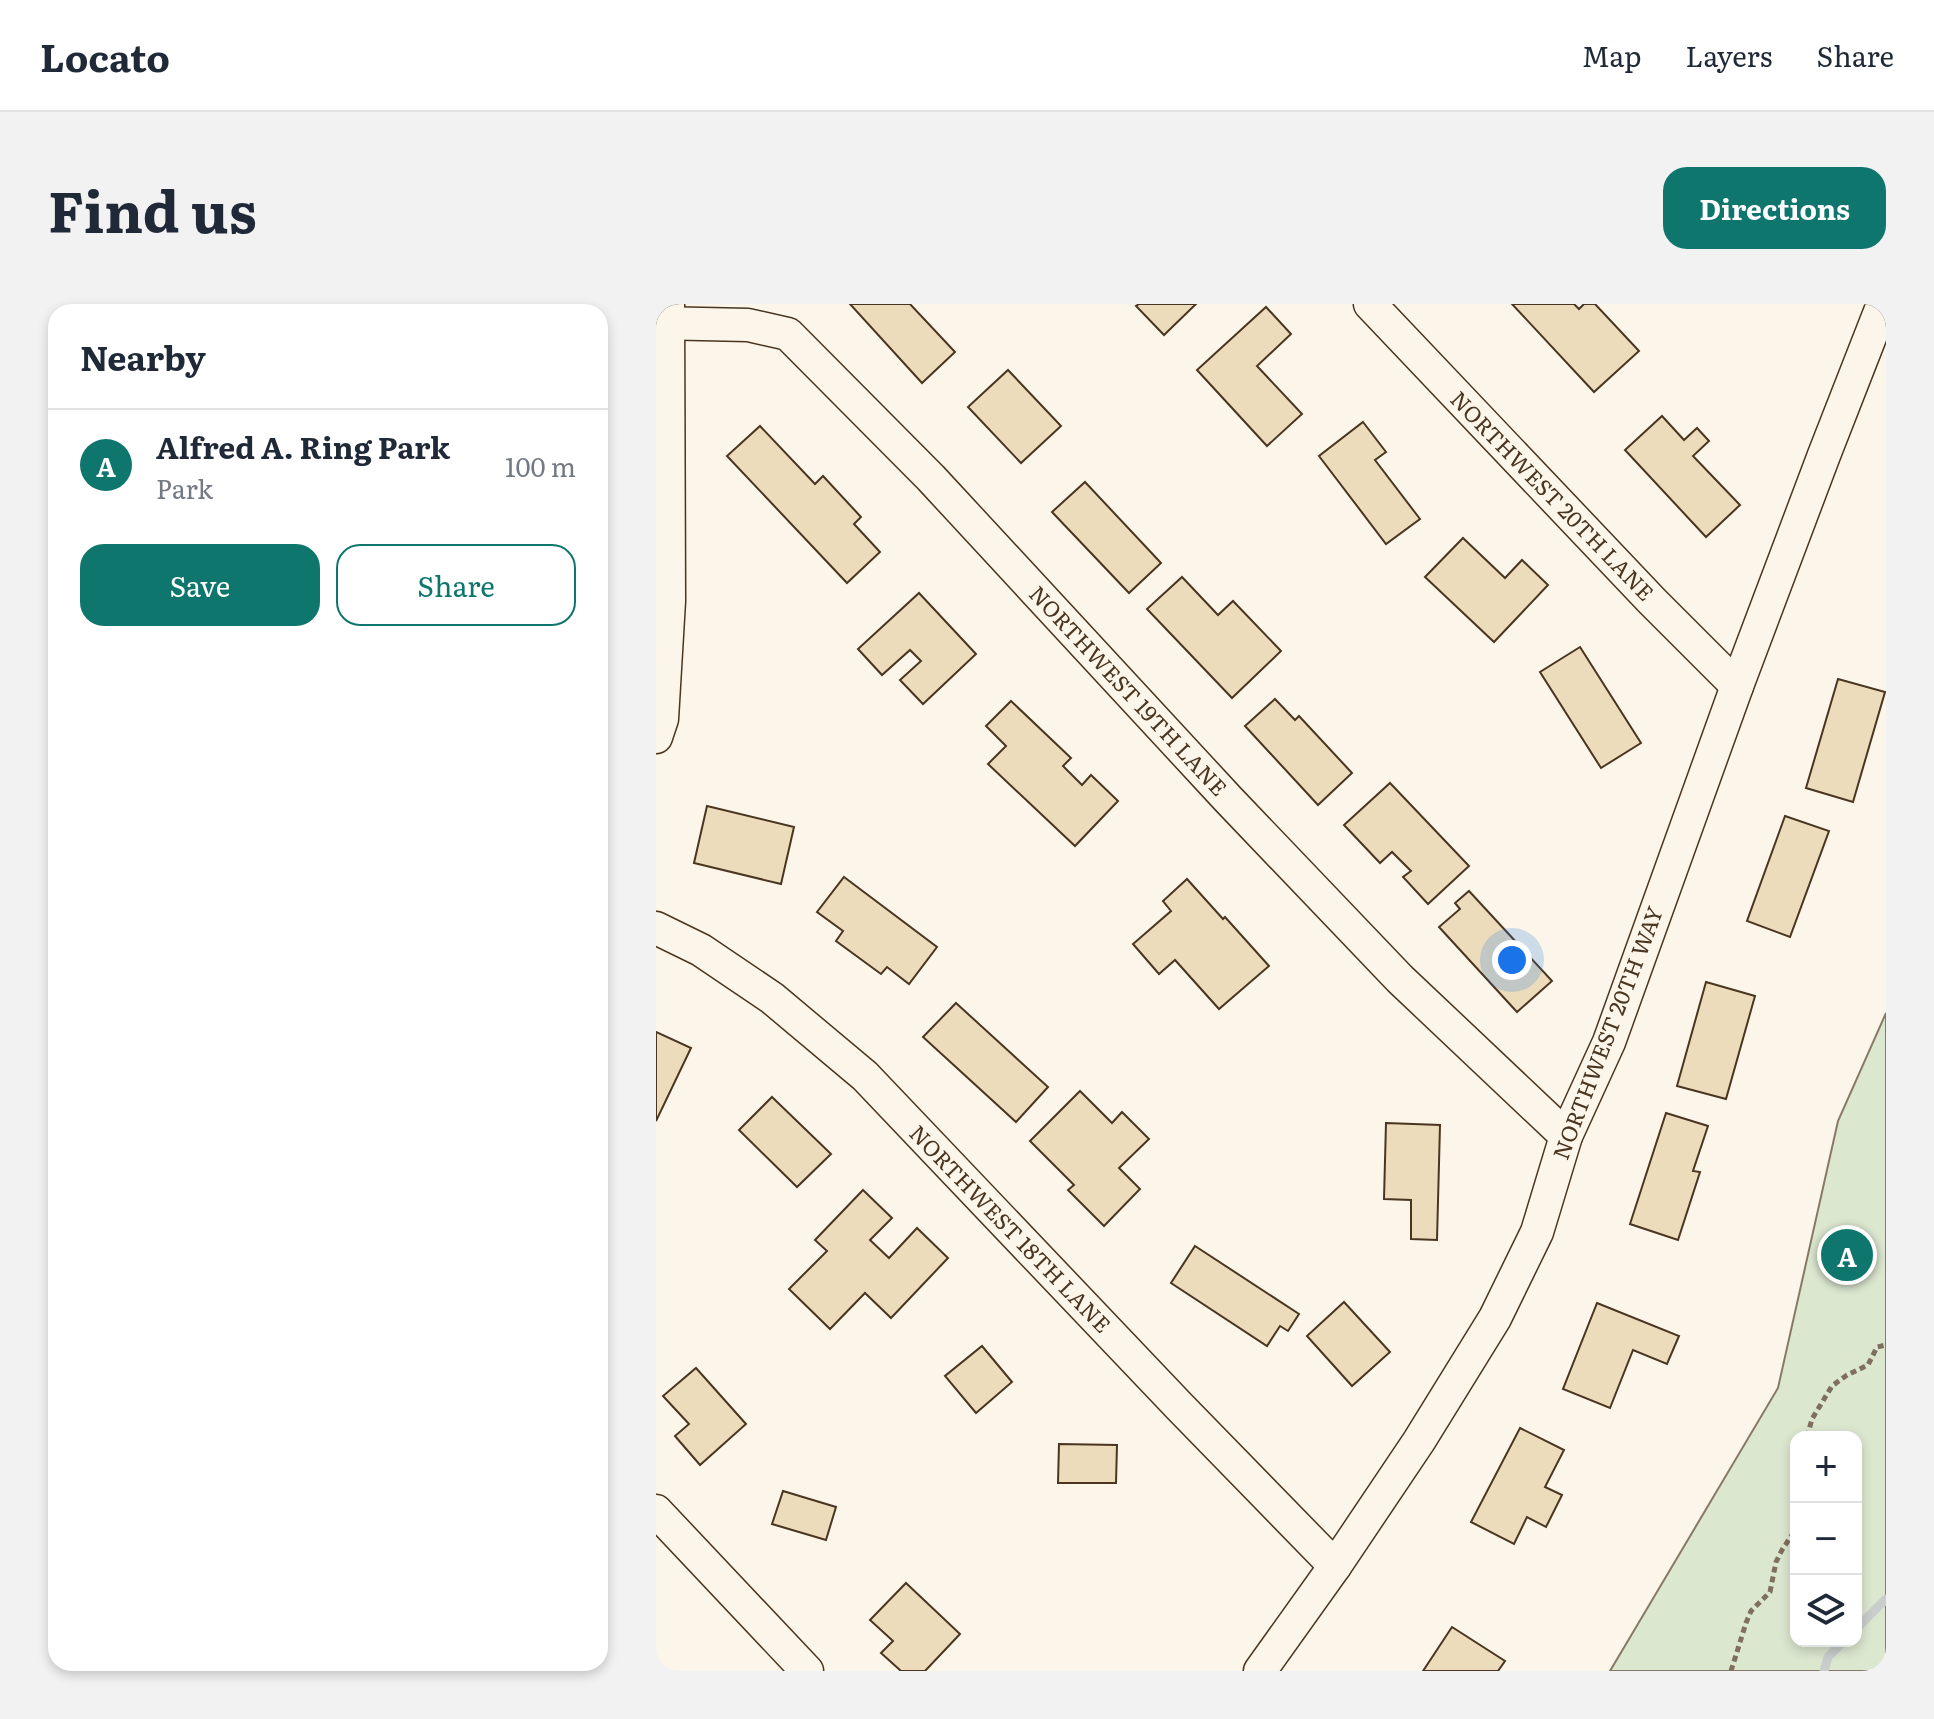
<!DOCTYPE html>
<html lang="en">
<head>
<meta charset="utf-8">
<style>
  :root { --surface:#fff; --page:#f2f2f3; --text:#1f2937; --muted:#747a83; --line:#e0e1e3; --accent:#0f766e }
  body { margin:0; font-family:Literata,serif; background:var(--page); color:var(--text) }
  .controls { position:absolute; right:24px; bottom:24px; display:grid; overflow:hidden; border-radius:16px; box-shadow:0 4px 12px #0003 }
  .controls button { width:72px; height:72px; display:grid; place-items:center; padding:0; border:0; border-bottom:2px solid var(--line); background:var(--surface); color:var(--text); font:40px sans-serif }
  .you { position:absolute; left:856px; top:656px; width:28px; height:28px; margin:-20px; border:6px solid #fff; border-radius:50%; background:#1a73e8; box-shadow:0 0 0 12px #1a73e833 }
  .badge { display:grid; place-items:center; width:52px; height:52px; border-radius:50%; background:var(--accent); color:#fff; font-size:26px; font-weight:700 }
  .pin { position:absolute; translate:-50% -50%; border:4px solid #fff; box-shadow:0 2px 8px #0006 }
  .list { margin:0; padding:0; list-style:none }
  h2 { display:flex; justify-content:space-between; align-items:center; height:104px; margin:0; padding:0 32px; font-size:34px }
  h2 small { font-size:26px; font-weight:400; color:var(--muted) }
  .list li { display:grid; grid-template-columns:52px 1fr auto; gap:24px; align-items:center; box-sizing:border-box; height:112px; padding:0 32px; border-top:2px solid var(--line) }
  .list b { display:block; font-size:30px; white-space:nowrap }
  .list p { margin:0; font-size:26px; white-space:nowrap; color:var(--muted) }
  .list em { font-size:26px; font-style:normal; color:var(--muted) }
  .actions { display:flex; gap:16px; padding:24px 32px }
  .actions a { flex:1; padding:18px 0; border:2px solid var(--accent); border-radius:24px; text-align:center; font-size:28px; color:var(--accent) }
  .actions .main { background:var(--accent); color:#fff }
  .icon { flex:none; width:44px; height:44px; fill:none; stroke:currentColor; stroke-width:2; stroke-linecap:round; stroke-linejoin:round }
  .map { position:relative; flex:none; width:1230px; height:1367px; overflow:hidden; border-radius:24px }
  header { display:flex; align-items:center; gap:48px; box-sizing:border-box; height:112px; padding:0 40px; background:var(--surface); border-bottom:2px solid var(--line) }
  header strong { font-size:38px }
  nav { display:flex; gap:44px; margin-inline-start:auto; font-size:28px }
  .intro { display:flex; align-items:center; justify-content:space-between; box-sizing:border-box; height:192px; padding:0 48px }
  h1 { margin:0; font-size:56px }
  .button { padding:20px 36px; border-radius:24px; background:var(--accent); color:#fff; font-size:28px; font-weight:700 }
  main { display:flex; gap:48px; padding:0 48px }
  aside { flex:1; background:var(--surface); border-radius:24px; box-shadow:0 4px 12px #0003 }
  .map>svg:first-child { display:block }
  .green { fill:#dce7d0; stroke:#887966; stroke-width:2; fill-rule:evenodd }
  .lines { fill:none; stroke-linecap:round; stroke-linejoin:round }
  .stream { stroke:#c9cecd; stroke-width:9 }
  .building { fill:#ecdcbc; stroke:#4a3520; stroke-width:2 }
  .minor-casing { stroke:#4a3520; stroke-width:35 }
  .path { stroke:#7f6f5c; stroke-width:5; stroke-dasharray:6 4; stroke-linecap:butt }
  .minor { stroke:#fbf6e9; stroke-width:32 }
  .labels { text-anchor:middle; stroke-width:6; stroke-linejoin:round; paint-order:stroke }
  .street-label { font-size:22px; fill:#4a3520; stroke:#fbf6e9 }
</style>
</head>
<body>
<header>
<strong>Locato</strong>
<nav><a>Map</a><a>Layers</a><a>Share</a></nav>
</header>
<div class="intro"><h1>Find us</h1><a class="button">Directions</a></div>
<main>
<aside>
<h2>Nearby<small></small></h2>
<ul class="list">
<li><span class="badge">A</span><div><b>Alfred A. Ring Park</b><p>Park</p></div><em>100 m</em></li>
</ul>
<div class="actions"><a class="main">Save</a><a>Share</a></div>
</aside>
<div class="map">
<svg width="1230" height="1367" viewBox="0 0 1230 1367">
  <rect width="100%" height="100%" fill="#fbf6e9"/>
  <path class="green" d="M 1230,709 L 1230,1367 L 954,1367 L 1122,1084 L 1182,817 ZM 1140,1133 L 1200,1133 L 1200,1337 L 1140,1337 Z"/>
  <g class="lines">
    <g class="stream">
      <polyline points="1200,1325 1230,1295"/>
      <polyline points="1168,1367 1172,1353 1188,1337"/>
    </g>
  </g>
  <g class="building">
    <polygon points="194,0 254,0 299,48 266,79"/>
    <polygon points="483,0 540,0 508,31 480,2"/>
    <polygon points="856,0 918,0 923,5 928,0 939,0 983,47 938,88"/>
    <polygon points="610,3 635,30 601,62 646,110 611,142 541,66"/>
    <polygon points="352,66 405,122 365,159 312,103"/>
    <polygon points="1006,112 1028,136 1041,124 1053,137 1037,152 1084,201 1050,233 969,146"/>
    <polygon points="707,118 730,148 719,156 764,215 730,240 663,152"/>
    <polygon points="104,122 159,180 167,172 205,213 198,220 224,248 191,279 71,152"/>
    <polygon points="429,178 505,259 473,289 396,208"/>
    <polygon points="807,234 849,274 866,256 892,281 838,338 769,273"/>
    <polygon points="526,273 562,311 577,297 625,347 576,394 491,305"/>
    <polygon points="263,289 320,350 267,400 244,376 265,357 254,346 226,371 202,345"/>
    <polygon points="924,343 985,439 945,464 884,368"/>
    <polygon points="1182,375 1229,388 1197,498 1150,484"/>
    <polygon points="619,395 639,416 643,412 696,469 662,501 589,422"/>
    <polygon points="355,397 415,454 407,462 426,481 435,471 462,497 419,542 332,460 350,442 330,422"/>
    <polygon points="734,479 813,562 772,600 747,573 755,567 736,548 724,559 688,521"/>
    <polygon points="51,502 138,523 125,580 38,559"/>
    <polygon points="1129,512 1173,527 1134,633 1091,617"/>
    <polygon points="188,573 281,643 253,680 231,663 225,670 180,637 187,627 161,608"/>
    <polygon points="531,575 567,615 569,613 613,662 563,705 519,656 503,670 477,640 515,607 507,597"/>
    <polygon points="813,587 896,677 861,708 783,623 804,605 799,599"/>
    <polygon points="1050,678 1099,692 1070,795 1021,782"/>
    <polygon points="300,699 392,783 360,818 267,733"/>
    <polygon points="0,728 35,744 0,817"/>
    <polygon points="424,787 456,819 466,808 493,835 463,864 484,885 448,922 412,886 418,881 374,837"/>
    <polygon points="116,793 175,850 141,883 83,826"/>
    <polygon points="1010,809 1052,822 1037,867 1044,868 1022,936 974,920"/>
    <polygon points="730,819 784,821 781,936 755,935 755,896 728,895"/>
    <polygon points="207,886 236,914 214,936 233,954 261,924 292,954 235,1014 209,989 174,1025 133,985 171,947 159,936"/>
    <polygon points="539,942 643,1010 632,1027 624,1022 611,1042 515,979"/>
    <polygon points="688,998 734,1048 696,1082 651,1032"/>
    <polygon points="941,999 1023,1032 1011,1060 977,1046 954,1104 907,1085"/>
    <polygon points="326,1042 356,1078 320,1109 289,1072"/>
    <polygon points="40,1064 90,1120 44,1161 19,1132 33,1120 7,1092"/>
    <polygon points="864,1124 908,1146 889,1183 906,1191 890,1223 871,1213 858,1240 815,1218"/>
    <polygon points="403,1140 461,1141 460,1179 402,1179"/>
    <polygon points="127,1187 180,1203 170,1236 116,1220"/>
    <polygon points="250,1279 304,1330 269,1367 245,1367 225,1349 237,1337 214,1316"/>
    <polygon points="796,1323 849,1357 842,1367 767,1367"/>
  </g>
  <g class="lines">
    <g class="minor-casing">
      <g id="minor">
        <polyline points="714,0 996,297 1081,382"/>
        <polyline points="0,19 92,21 132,30 275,174 572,495 744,675 910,832"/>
        <polyline points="0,433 6,415 13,297 12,0"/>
        <polyline points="0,624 45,646 116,694 209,772 524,1103 679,1262"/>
        <polyline points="0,1207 151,1367"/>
        <polyline points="604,1367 679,1262 763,1137 839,1014 881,928 910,832 953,738 1081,382 1168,151 1227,0"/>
      </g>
    </g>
    <g class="path">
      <polyline points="1151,1133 1156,1115 1176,1082 1191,1071 1212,1061 1221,1043 1230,1041"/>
      <polyline points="1075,1367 1090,1319 1095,1307 1114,1288 1120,1258 1126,1246 1140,1225"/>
    </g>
    <use href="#minor" class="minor"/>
  </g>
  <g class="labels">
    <g class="street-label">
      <text transform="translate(896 192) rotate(46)" y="8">NORTHWEST 20TH LANE</text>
      <text transform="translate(472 387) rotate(47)" y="8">NORTHWEST 19TH LANE</text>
      <text transform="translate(952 729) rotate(-69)" y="8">NORTHWEST 20TH WAY</text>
      <text transform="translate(354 925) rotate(46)" y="8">NORTHWEST 18TH LANE</text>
    </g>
  </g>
</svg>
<div class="controls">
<button>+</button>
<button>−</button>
<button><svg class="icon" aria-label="layers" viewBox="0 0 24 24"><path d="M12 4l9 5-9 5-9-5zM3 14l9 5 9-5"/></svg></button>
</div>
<div class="you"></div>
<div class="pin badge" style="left:1191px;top:951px">A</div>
</div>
</main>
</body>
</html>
